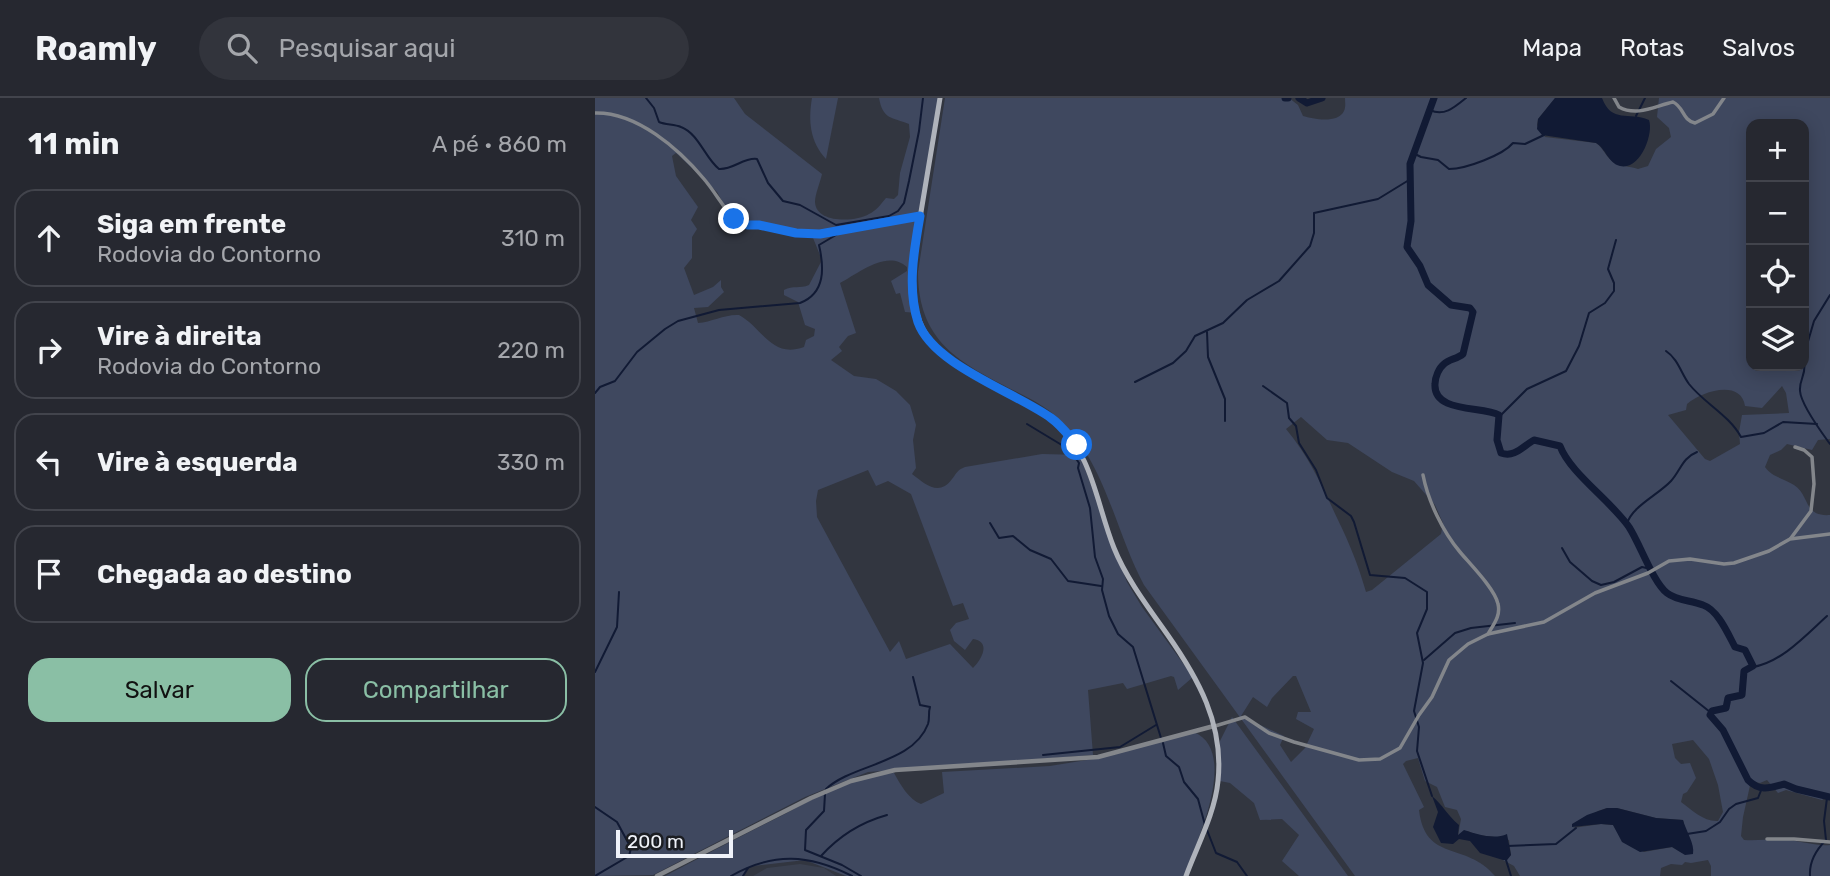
<!DOCTYPE html>
<html lang="pt">
<head>
<meta charset="utf-8">
<style>
  :root { --surface:#262830; --page:#32343c; --text:#f1f3f6; --muted:#a4a6ab; --line:#42444c; --accent:#8abfa5 }
  body { margin:0; font-family:Rubik,sans-serif; background:var(--page); color:var(--text) }
  .controls { position:absolute; right:21px; top:21px; display:grid; overflow:hidden; border-radius:14px; box-shadow:0 4px 18px #0003 }
  .controls button { width:63px; height:63px; display:grid; place-items:center; padding:0; border:0; border-bottom:2px solid var(--line); background:var(--surface); color:var(--text); font:35px sans-serif }
  .scale { position:absolute; left:21px; bottom:18px; width:117px; box-sizing:border-box; padding-left:7px; border:4px solid #eff2f9; border-top:0; font-size:19px; line-height:24px; white-space:nowrap; color:#eff2f9; -webkit-text-stroke:5px #1b1d22; paint-order:stroke }
  .stop { position:absolute; width:21px; height:21px; margin:-16px; border:5px solid #1a73e8; border-radius:50%; background:#fff }
  .stop.end { background:#1a73e8; border-color:#fff; box-shadow:0 2px 7px #0008 }
  .list { margin:0; padding:0; list-style:none }
  h2 { display:flex; justify-content:space-between; align-items:center; height:91px; margin:0; padding:0 28px; font-size:30px }
  h2 small { font-size:23px; font-weight:400; color:var(--muted) }
  .list li { display:grid; grid-template-columns:46px 1fr auto; gap:21px; align-items:center; box-sizing:border-box; height:98px; margin:0 14px 14px; padding:0 14px; border:2px solid var(--line); border-radius:21px }
  .list b { display:block; font-size:26px; white-space:nowrap }
  .list p { margin:0; font-size:23px; white-space:nowrap; color:var(--muted) }
  .list em { font-size:23px; font-style:normal; color:var(--muted) }
  .actions { display:flex; gap:14px; padding:21px 28px }
  .actions a { flex:1; padding:16px 0; border:2px solid var(--accent); border-radius:21px; text-align:center; font-size:24px; color:var(--accent) }
  .actions .main { background:var(--accent); color:#111 }
  .icon { flex:none; width:38px; height:38px; fill:none; stroke:currentColor; stroke-width:2; stroke-linecap:round; stroke-linejoin:round }
  .map { position:relative; flex:none; width:1235px; height:778px; overflow:hidden }
  header { display:flex; align-items:center; gap:42px; box-sizing:border-box; height:98px; padding:0 35px; background:var(--surface); border-bottom:2px solid var(--line) }
  header strong { font-size:33px }
  nav { display:flex; gap:38px; margin-inline-start:auto; font-size:24px }
  .search { width:490px; height:63px; background:var(--page); display:flex; align-items:center; gap:18px; box-sizing:border-box; padding:0 24px; border-radius:38px; color:var(--muted); font-size:26px }
  main { display:flex }
  aside { flex:1; background:var(--surface) }
  .map>svg:first-child { display:block }
  .built { fill:#3a404f }
  .green { fill:#3f485f; fill-rule:evenodd }
  .water { fill:#111a34 }
  .lines { fill:none; stroke-linecap:round; stroke-linejoin:round }
  .stream { stroke:#111a34; stroke-width:2 }
  .river { stroke:#111a34; stroke-width:7 }
  .minor { stroke:#83868b; stroke-width:3.5 }
  .tertiary { stroke:#83868b; stroke-width:4.5 }
  .secondary { stroke:#afb3bb; stroke-width:5 }
  .route { stroke:#1a73e8; stroke-width:9 }
</style>
</head>
<body>
<header>
<strong>Roamly</strong>
<div class="search"><svg class="icon" aria-label="search" viewBox="0 0 24 24"><circle cx="10" cy="10" r="6"/><path d="M15 15l6 6"/></svg>Pesquisar aqui</div>
<nav><a>Mapa</a><a>Rotas</a><a>Salvos</a></nav>
</header>
<main>
<aside>
<h2>11 min<small>A pé · 860 m</small></h2>
<ul class="list">
<li><svg class="icon" aria-label="ahead" viewBox="0 0 24 24"><path d="M12 20V5M6 11l6-6 6 6"/></svg><div><b>Siga em frente</b><p>Rodovia do Contorno</p></div><em>310 m</em></li>
<li><svg class="icon" aria-label="right" viewBox="0 0 24 24"><path d="M7 20v-9h11M14 6l5 5-5 5"/></svg><div><b>Vire à direita</b><p>Rodovia do Contorno</p></div><em>220 m</em></li>
<li><svg class="icon" aria-label="left" viewBox="0 0 24 24"><path d="M17 20v-9H6M10 6l-5 5 5 5"/></svg><div><b>Vire à esquerda</b></div><em>330 m</em></li>
<li><svg class="icon" aria-label="arrive" viewBox="0 0 24 24"><path d="M6 21V4h12l-3 4 3 4H6"/></svg><div><b>Chegada ao destino</b></div></li>
</ul>
<div class="actions"><a class="main">Salvar</a><a>Compartilhar</a></div>
</aside>
<div class="map">
<svg width="1235" height="778" viewBox="0 0 1235 778">
  <rect width="100%" height="100%" fill="#323640"/>
  <polygon class="built" points="205,766 229,770 241,778 158,778 172,770"/>
  <g class="green">
    <path d="M 0,0 L 139,0 L 150,16 L 227,76 C 225,85 220,96 220,104 C 221,126 261,124 274,116 C 281,113 286,106 291,100 L 299,101 L 303,97 L 305,75 L 315,39 L 314,26 C 297,19 288,22 284,0 L 344,0 L 317,166 L 322,215 L 310,214 L 305,195 L 301,196 L 296,183 L 312,173 L 312,169 C 292,151 264,175 245,185 L 261,235 L 253,238 L 244,249 L 247,253 L 236,262 L 259,278 L 281,281 L 301,293 L 315,307 L 321,327 L 318,342 L 321,370 L 317,376 C 330,386 344,399 357,381 C 362,375 362,372 370,369 L 447,356 L 485,357 L 532,484 L 547,509 L 598,579 L 583,592 L 579,579 L 576,578 L 532,591 L 528,585 L 493,592 L 498,657 L 273,674 L 210,699 L 58,777 L 0,778 ZM 81,55 L 122,94 L 141,127 C 151,129 161,126 170,128 C 190,134 195,140 216,135 L 227,162 L 214,187 C 205,191 198,187 189,192 L 189,197 L 203,204 L 210,227 L 220,231 L 219,238 L 211,242 L 209,249 C 176,261 168,230 144,217 C 130,216 117,224 103,225 L 99,210 L 113,209 L 129,194 L 126,189 L 126,182 L 118,189 L 99,197 L 89,170 L 97,160 L 97,139 L 102,131 L 96,122 L 103,109 L 81,78 L 77,58 ZM 273,372 L 281,388 L 293,383 L 316,396 L 358,508 L 368,505 L 374,521 L 361,525 L 355,532 L 359,543 L 370,552 L 378,541 C 397,544 386,562 378,570 L 355,546 L 311,561 L 304,543 L 295,554 L 222,419 L 221,403 L 223,392 Z"/>
    <path d="M 217,0 L 243,0 L 231,61 C 215,44 213,23 217,0 Z"/>
    <path d="M 350,0 L 694,0 L 703,7 L 708,18 C 718,21 743,26 749,13 C 751,9 750,4 750,0 L 960,0 L 943,21 L 942,27 L 950,39 L 1001,45 C 1008,50 1010,57 1016,62 C 1025,69 1034,68 1043,71 L 1053,68 L 1061,51 L 1076,39 L 1074,30 L 1062,19 L 1064,0 L 1235,0 L 1235,341 L 1223,342 L 1217,352 L 1192,346 L 1186,352 L 1175,357 L 1170,369 C 1177,379 1188,380 1199,387 C 1215,397 1208,419 1235,417 L 1235,696 L 1227,702 L 1191,692 L 1183,695 L 1172,682 L 1165,685 L 1156,683 L 1148,719 L 1146,738 L 1149,742 C 1161,743 1172,741 1184,741 C 1198,741 1223,749 1235,747 L 1235,778 L 1116,778 L 1116,768 L 1113,762 L 1096,765 L 1090,764 L 1087,767 L 1076,766 L 1066,770 L 1065,778 L 925,778 L 919,768 L 908,762 L 912,762 L 916,757 L 914,742 C 901,737 885,740 873,733 L 863,738 L 866,721 L 862,712 L 850,709 L 842,689 L 830,683 L 823,660 L 811,663 L 808,666 L 829,709 L 824,712 C 830,765 871,743 900,778 L 760,778 L 549,487 C 520,433 511,366 465,322 C 452,309 436,301 420,293 C 365,265 323,244 323,174 ZM 1156,26 L 1209,26 L 1209,268 L 1156,268 ZM 1187,288 L 1191,295 L 1194,315 L 1147,317 L 1144,334 L 1145,346 L 1115,363 L 1110,361 L 1073,317 L 1091,312 L 1092,306 C 1107,293 1146,281 1150,308 L 1167,310 ZM 706,319 L 732,342 L 753,345 L 797,374 L 819,383 L 840,407 L 848,425 L 846,436 L 777,492 L 771,494 C 763,466 755,447 743,422 C 727,388 715,360 691,331 ZM 698,578 L 701,578 L 716,614 L 703,614 L 701,621 L 719,631 L 710,650 L 696,664 L 685,647 L 689,638 L 646,618 L 658,599 L 672,609 L 677,600 ZM 1098,642 L 1114,661 L 1123,687 L 1128,714 L 1123,723 C 1109,724 1097,712 1086,704 L 1088,696 L 1092,694 L 1101,680 L 1095,665 L 1086,666 L 1080,660 L 1077,646 ZM 1012,710 L 1022,710 L 1061,720 L 1088,722 L 1092,737 L 1087,755 L 1077,749 L 1049,754 L 1024,737 L 1018,727 L 1006,726 L 978,730 L 1003,713 Z"/>
    <polygon points="637,619 753,778 704,778 687,763 704,737 687,721 665,722 659,705 635,685 625,683 625,643"/>
    <path d="M 599,634 C 645,654 601,745 589,778 L 251,778 L 210,762 L 158,768 L 153,770 L 149,778 L 70,778 C 108,758 146,738 184,719 C 221,700 257,677 299,675 C 305,686 314,702 326,706 L 349,695 L 347,674 L 455,668 L 498,661 Z"/>
  </g>
  <g class="water">
    <path d="M 960,0 L 1007,0 C 1017,26 1033,13 1054,22 C 1059,36 1045,73 1025,68 C 1013,65 1011,51 1001,45 L 947,37 L 942,31 L 943,21 Z"/>
    <path d="M 837,698 C 847,706 853,718 864,727 L 863,737 L 869,732 C 881,736 899,742 912,736 L 916,757 L 912,762 L 908,762 L 885,755 L 875,743 L 864,741 L 858,746 L 846,745 L 838,729 L 843,714 Z"/>
    <path d="M 1012,710 L 1022,710 L 1061,720 L 1088,722 C 1091,733 1100,746 1098,756 L 1090,757 L 1077,749 L 1045,754 L 1027,744 L 1018,727 L 1006,726 L 977,729 L 977,726 L 992,717 Z"/>
  </g>
  <g class="lines">
    <g class="stream">
      <path d="M 51,0 L 59,10 L 64,24 C 71,27 79,26 86,29 C 104,36 110,60 124,71 C 138,72 149,59 162,61 L 173,85 L 188,103 L 205,107 L 241,127 L 294,118 L 303,113 L 309,105 L 314,83 L 324,33 L 328,0"/>
      <path d="M 835,12 C 849,19 860,9 871,0"/>
      <polyline points="1041,18 1050,0"/>
      <path d="M 818,55 L 826,59 L 843,62 L 854,71 C 871,71 908,57 918,45 L 930,46 L 949,37"/>
      <polyline points="612,234 613,259 630,301 630,323"/>
      <path d="M 1071,253 C 1083,261 1086,275 1094,286 C 1109,305 1134,317 1146,339 L 1169,335 L 1188,324 L 1222,326"/>
      <polyline points="1209,257 1219,223 1235,197"/>
      <path d="M 1209,261 C 1212,278 1204,280 1205,293 C 1206,307 1227,335 1235,346"/>
      <polyline points="540,284 578,265 591,253 600,238 628,225 652,202 684,183 715,148 719,135 719,115 783,101 814,82"/>
      <polyline points="668,288 692,305 694,320 701,328 704,345 721,372 732,400 756,418 759,424 775,477 810,480 832,494 832,511 822,535 828,565 819,613 824,629 822,653 837,698"/>
      <path d="M 0,295 L 5,289 L 20,283 L 42,254 L 70,231 L 83,223 L 124,212 L 205,205 C 231,195 229,169 224,147 L 246,134"/>
      <polyline points="904,319 932,291 971,273 984,248 994,215 1010,205 1019,193 1019,185 1013,171 1021,142"/>
      <polyline points="432,326 475,352 484,365 483,370 495,410 500,459 508,481 507,492 514,518 523,536 538,549 566,640"/>
      <polyline points="395,425 404,440 418,438 435,452 456,461 473,483 506,488"/>
      <path d="M 1032,426 C 1036,409 1063,397 1076,383 C 1086,372 1087,360 1102,354"/>
      <polyline points="967,450 975,464 997,483 1006,487 1019,484 1047,469 1056,471"/>
      <polyline points="829,562 860,535 876,530 920,525"/>
      <path d="M 1158,569 C 1187,564 1211,537 1232,518"/>
      <polyline points="0,574 22,529 24,494"/>
      <polyline points="1076,583 1115,614"/>
      <polyline points="568,645 571,658 584,669 589,684 603,701 610,727"/>
      <polyline points="448,657 525,649 561,627"/>
      <path d="M 231,691 C 257,666 318,666 333,626 C 335,620 333,615 335,609 L 325,607 L 318,579"/>
      <polyline points="230,696 229,713 211,732 210,752 247,767 266,778"/>
      <polyline points="0,709 22,724 36,750 34,758 0,778"/>
      <polyline points="612,732 621,755 642,764 652,778"/>
      <polyline points="1092,736 1111,733 1125,724 1134,711 1141,706 1163,700 1167,690"/>
      <polyline points="912,748 961,746 981,730"/>
      <path d="M 226,758 C 244,738 267,724 292,717"/>
      <polyline points="911,762 916,778"/>
      <path d="M 136,778 C 178,754 214,756 257,778"/>
      <polyline points="148,778 153,770"/>
      <path d="M 1215,778 C 1214,763 1221,752 1231,742 L 1229,723 L 1232,700"/>
    </g>
    <g class="river">
      <polyline points="690,0 693,0"/>
      <polyline points="704,0 712,5 727,0"/>
      <path d="M 839,0 L 815,66 L 816,123 L 812,149 L 825,168 L 833,187 L 856,207 L 875,210 L 878,214 L 868,256 C 862,261 854,261 849,266 C 844,270 840,279 840,286 C 838,315 887,308 904,317 L 902,342 L 906,355 C 920,360 928,348 939,342 L 965,348 C 975,375 1016,403 1034,429 C 1045,446 1058,484 1072,495 C 1082,503 1096,502 1108,507 C 1123,512 1133,536 1140,549 L 1150,552 L 1158,568 L 1149,573 L 1147,597 L 1133,600 L 1131,610 L 1117,613 L 1115,617 L 1128,632 L 1153,682 C 1165,694 1175,690 1189,686 L 1201,691 L 1235,699"/>
    </g>
    <g class="minor">
      <path d="M 1019,0 L 1024,9 C 1042,19 1060,8 1078,4 C 1089,9 1087,22 1100,25 L 1118,16 L 1129,0"/>
      <path d="M 0,15 C 42,14 84,51 109,81 C 121,95 130,113 143,125 L 201,135 L 225,136 L 325,118"/>
      <path d="M 828,377 C 833,403 848,434 865,454 C 875,466 900,491 903,506 C 906,518 898,527 893,536"/>
      <polyline points="1196,440 1216,413 1219,386 1217,359 1209,352 1200,349"/>
      <polyline points="620,628 650,619 674,635 699,644 764,662 785,661 805,650 824,617 837,599 854,562 873,546 893,536 949,524 1000,495 1053,475 1074,463 1095,461 1129,466 1139,465 1174,453 1195,441 1235,436"/>
      <polyline points="1172,741 1199,741 1235,744"/>
    </g>
    <polyline class="tertiary" points="62,778 216,700 256,683 300,672 503,659 619,628"/>
    <path class="secondary" d="M 345,0 L 319,156 C 315,212 321,242 371,273 C 391,285 413,292 433,305 C 441,310 452,315 459,322 C 498,356 501,405 519,450 C 531,480 553,509 572,536 C 603,580 629,626 623,683 C 620,715 602,748 591,778"/>
  </g>
  <g class="lines">
    <path class="route" d="M 139,121 L 153,127 L 164,127 L 201,135 L 225,136 L 325,118 C 319,152 312,190 323,224 C 338,267 420,294 456,320 C 466,327 474,338 482,347"/>
  </g>
</svg>
<div class="controls">
<button>+</button>
<button>−</button>
<button><svg class="icon" aria-label="locate" viewBox="0 0 24 24"><circle cx="12" cy="12" r="6"/><path d="M12 2v4M12 18v4M2 12h4M18 12h4"/></svg></button>
<button><svg class="icon" aria-label="layers" viewBox="0 0 24 24"><path d="M12 4l9 5-9 5-9-5zM3 14l9 5 9-5"/></svg></button>
</div>
<div class="scale">200 m</div>
<div class="stop" style="left:482px;top:347px"></div>
<div class="stop end" style="left:139px;top:121px"></div>
</div>
</main>
</body>
</html>
